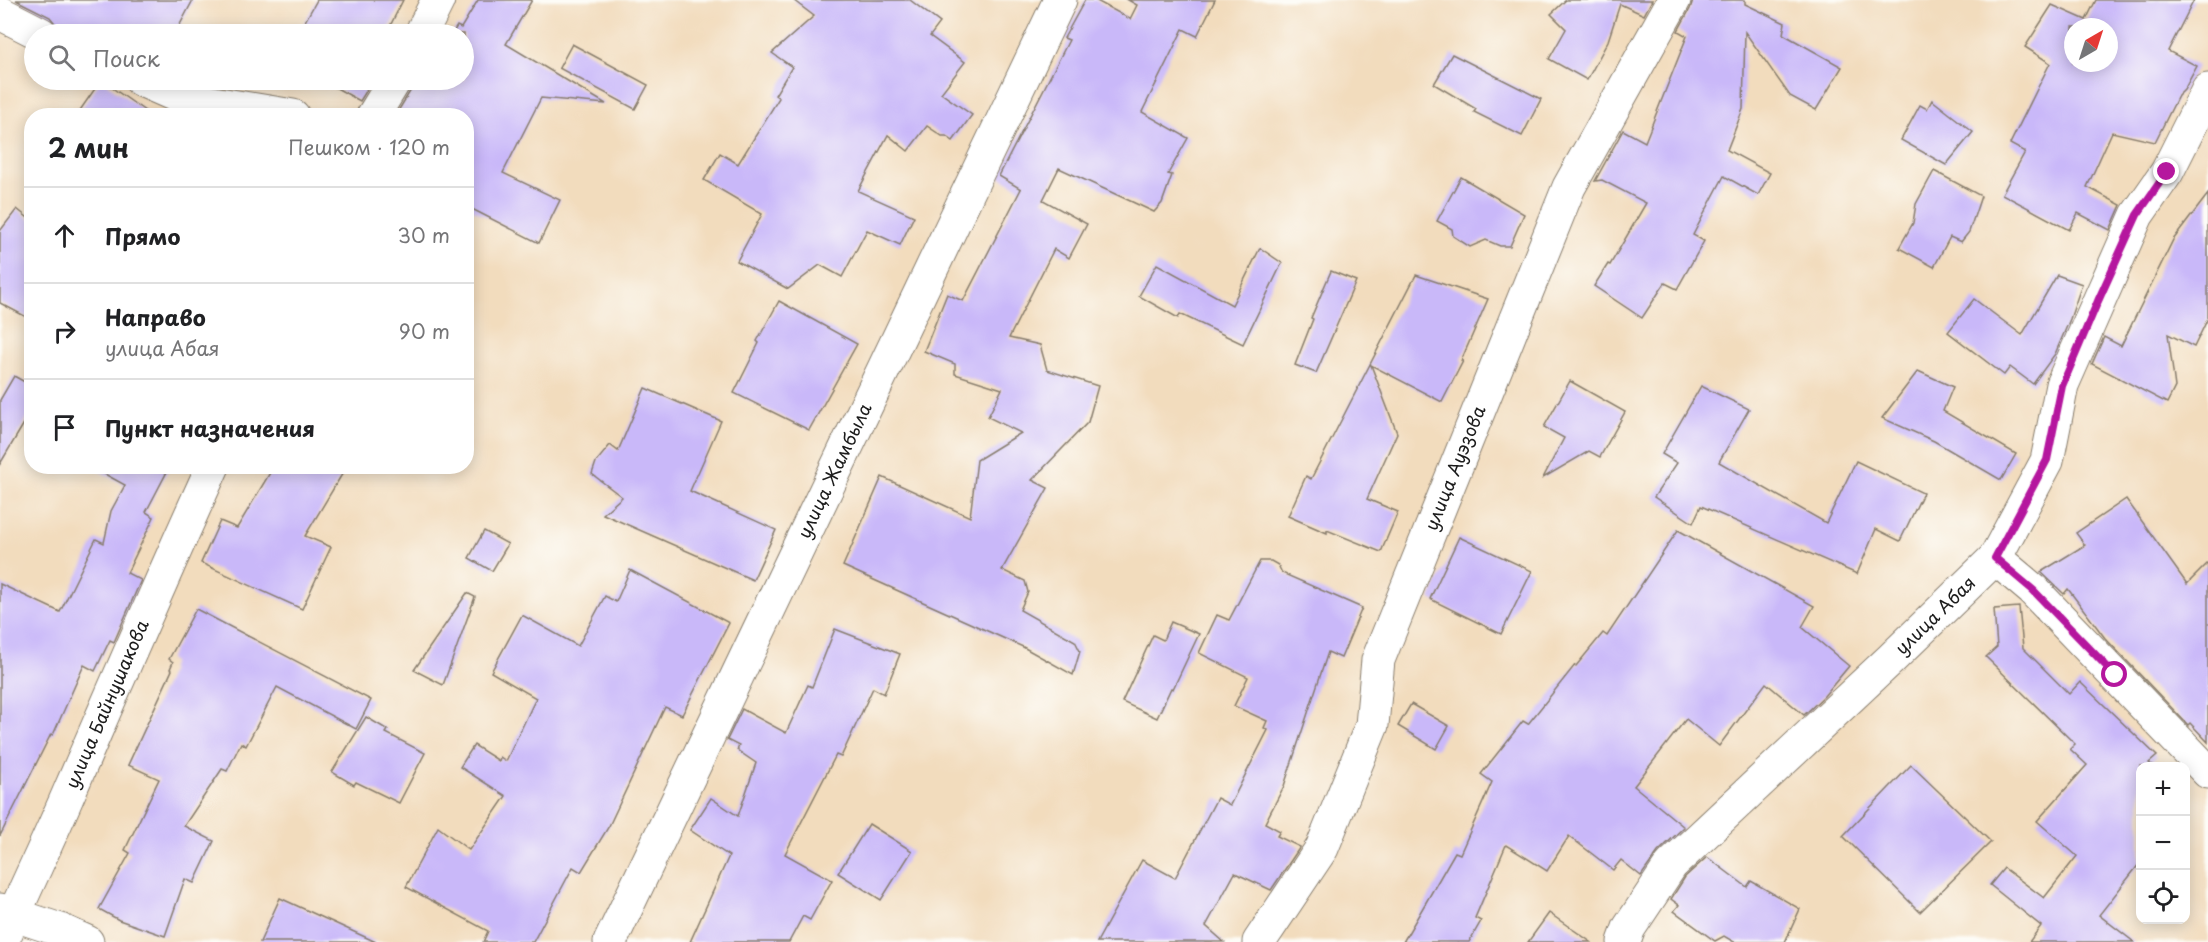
<!DOCTYPE html>
<html lang="ru">
<head>
<meta charset="utf-8">
<style>
  :root { --surface:#fff; --page:#f6f6f6; --text:#202124; --muted:#757577; --line:#e0e0e0 }
  body { margin:0; font-family:"Playpen Sans",sans-serif; background:var(--page); color:var(--text) }
  .controls { position:absolute; right:18px; bottom:18px; display:grid; overflow:hidden; border-radius:12px; box-shadow:0 3px 15px #0003 }
  .controls button { width:54px; height:54px; display:grid; place-items:center; padding:0; border:0; border-bottom:2px solid var(--line); background:var(--surface); color:var(--text); font:30px sans-serif }
  .compass { position:absolute; left:2064px; top:18px; width:54px; height:54px; border-radius:50%; background:var(--surface); box-shadow:0 3px 15px #0003; rotate:39deg }
  .stop { position:absolute; width:18px; height:18px; margin:-14px; border:4px solid #b5179e; border-radius:50%; background:#fff }
  .stop.end { background:#b5179e; border-color:#fff; box-shadow:0 2px 6px #0008 }
  .list { margin:0; padding:0; list-style:none }
  h2 { display:flex; justify-content:space-between; align-items:center; height:78px; margin:0; padding:0 24px; font-size:26px }
  h2 small { font-size:20px; font-weight:400; color:var(--muted) }
  .list li { display:grid; grid-template-columns:39px 1fr auto; gap:18px; align-items:center; box-sizing:border-box; height:96px; padding:0 24px; border-top:2px solid var(--line) }
  .list b { display:block; font-size:22px; white-space:nowrap }
  .list p { margin:0; font-size:20px; white-space:nowrap; color:var(--muted) }
  .list em { font-size:20px; font-style:normal; color:var(--muted) }
  .icon { flex:none; width:33px; height:33px; fill:none; stroke:currentColor; stroke-width:2; stroke-linecap:round; stroke-linejoin:round }
  .map { position:relative; flex:none; width:2208px; height:942px; overflow:hidden }
  .search { position:absolute; background:var(--surface); box-shadow:0 3px 15px #0003; left:24px; top:24px; width:450px; height:66px; display:flex; align-items:center; gap:15px; box-sizing:border-box; padding:0 21px; border-radius:33px; color:var(--muted); font-size:22px }
  .panel { position:absolute; background:var(--surface); box-shadow:0 3px 15px #0003; left:24px; top:108px; width:450px; height:366px; border-radius:24px }
  .map>svg:first-child { display:block }
  .building { fill:#c9b8f9; fill-rule:evenodd }
  .lines { fill:none; stroke-linecap:round; stroke-linejoin:round }
  .minor-casing { stroke:#877c6c; stroke-width:35 }
  .minor { stroke:#fff; stroke-width:33 }
  .route { stroke:#b5179e; stroke-width:8 }
  .labels { text-anchor:middle; stroke-width:6; stroke-linejoin:round; paint-order:stroke }
  .street-label { font-size:18px; fill:#1c1c1c; stroke:#fdfcf7 }
</style>
</head>
<body>
<div class="map">
<svg width="2208" height="942" viewBox="0 0 2208 942">
  <rect width="100%" height="100%" fill="#fdfcf7"/>
  <filter id="ink" filterUnits="userSpaceOnUse"><feTurbulence type="fractalNoise" baseFrequency=".0167" numOctaves="2"/><feDisplacementMap in="SourceGraphic" scale="12" xChannelSelector="R" yChannelSelector="G"/><feConvolveMatrix kernelMatrix="1 2 1 2 8 2 1 2 1" color-interpolation-filters="sRGB"/></filter>
  <filter id="wash" filterUnits="userSpaceOnUse"><feTurbulence type="fractalNoise" baseFrequency=".008" numOctaves="4" result="noise"/><feDisplacementMap in="SourceGraphic" scale="24" xChannelSelector="R" yChannelSelector="G"/><feGaussianBlur stdDeviation="1.35" result="paint"/><feColorMatrix in="noise" values="0 0 0 0 0 0 0 0 0 0 0 0 0 0 0 0 0 1.4 0 .05"/><feComposite in="paint" operator="in"/></filter>
  <g filter="url(#wash)">
    <rect width="100%" height="100%" fill="#f2dcbd"/>
    <g id="blocks">
      <g class="building">
        <polygon points="16,0 193,0 175,34 73,34 58,27 50,17"/>
        <polygon points="317,0 403,0 386,34 298,34"/>
        <polygon points="478,0 532,0 506,44 606,104 541,98 503,173 560,200 539,243 466,206 466,116 395,116 411,90 414,80 464,80 464,34 452,34 457,26 461,28"/>
        <polygon points="793,0 910,0 940,23 930,36 965,62 941,93 972,115 953,141 946,136 942,136 927,126 908,151 888,135 858,191 914,216 900,245 867,230 842,277 820,265 788,289 737,261 762,214 704,180 720,153 738,164 779,98 775,95 792,67 772,53 814,16"/>
        <polygon points="1085,0 1095,0 1130,19 1137,5 1128,0 1215,0 1197,36 1183,29 1142,112 1188,138 1168,174 1172,175 1162,203 1154,212 1059,168 1043,200 1087,224 1069,258 1054,249 1009,338 1040,345 1047,370 1098,386 1088,422 1032,480 1048,488 1002,570 1025,581 1028,592 1020,610 1075,641 1080,651 1073,675 1023,647 843,566 882,477 970,517 977,460 1021,433 988,417 1002,389 955,374 955,364 924,351 947,294 963,301 1021,189 999,176 1069,40 1064,38"/>
        <polygon points="1566,0 1652,0 1644,15 1620,4 1608,41 1587,80 1549,59 1566,29 1551,14"/>
        <polygon points="1693,0 1745,0 1745,4 1785,23 1783,34 1842,67 1816,110 1790,96 1745,32 1743,109 1727,150 1770,173 1758,195 1724,176 1693,235 1704,241 1677,289 1665,283 1642,318 1594,286 1608,264 1610,265 1646,203 1602,180 1595,181 1623,130 1645,142 1687,36 1678,31 1690,9"/>
        <path d="M 2096,0 L 2194,0 L 2168,51 L 2197,66 L 2184,90 L 2178,96 L 2155,142 L 2112,132 L 2087,187 L 2121,205 L 2110,230 L 2078,213 L 2069,230 L 2002,194 L 2025,152 L 2010,144 L 2050,63 L 2025,47 L 2052,5 L 2086,20 ZM 2073,27 L 2109,27 L 2109,63 L 2073,63 Z"/>
        <polygon points="572,44 648,85 635,109 559,68"/>
        <polygon points="1452,54 1541,99 1522,136 1474,112 1476,109 1434,84"/>
        <polygon points="101,80 152,116 76,116"/>
        <polygon points="322,80 373,80 360,101"/>
        <polygon points="1932,100 1973,132 1946,165 1901,140 1920,105 1927,109"/>
        <polygon points="1934,171 1981,196 1969,232 1961,242 1950,237 1934,267 1899,248 1913,223 1916,204"/>
        <polygon points="1461,177 1524,214 1510,246 1500,246 1486,240 1470,247 1453,236 1452,229 1437,221"/>
        <polygon points="2208,194 2208,318 2194,347 2168,334 2175,387 2167,403 2092,364 2104,337 2121,346 2173,240"/>
        <polygon points="17,209 32,221 32,320 0,303 0,231"/>
        <polygon points="1260,248 1282,263 1243,344 1180,314 1178,318 1139,296 1157,264 1232,305"/>
        <polygon points="1331,271 1356,281 1316,373 1295,365 1313,319 1311,318"/>
        <polygon points="1416,275 1488,299 1461,361 1463,361 1442,402 1371,365 1397,433 1367,499 1398,512 1381,552 1327,530 1327,533 1288,516 1306,476 1311,479"/>
        <polygon points="2057,275 2082,284 2070,319 2055,354 2033,384 2010,367 2004,375 1948,332 1974,299 2022,335"/>
        <polygon points="779,301 857,344 809,430 734,393 759,343 757,341"/>
        <polygon points="1918,371 1953,387 1943,411 2016,454 2001,480 1934,441 1882,418"/>
        <polygon points="14,376 32,386 32,410 0,464 0,400"/>
        <polygon points="1570,381 1625,412 1600,457 1589,451 1543,478 1564,438 1544,427"/>
        <polygon points="1701,386 1749,409 1719,462 1826,523 1856,461 1923,493 1900,541 1876,529 1857,574 1701,506 1693,523 1654,497 1677,463 1662,454"/>
        <polygon points="645,388 721,421 690,491 776,530 753,580 603,514 622,497 592,474 596,462 610,445 618,451"/>
        <polygon points="90,466 170,466 146,512 154,517 127,573 141,580 114,642 110,640 95,671 84,665 53,735 51,734 0,836 0,584 60,612 96,539 104,543 111,511 125,485"/>
        <polygon points="274,466 347,466 305,536 331,547 302,609 201,563 220,521 237,528"/>
        <polygon points="2126,499 2187,584 2208,563 2208,742 2190,723 2188,725 2105,638 2068,589 2064,594 2041,572 2085,545 2076,533"/>
        <polygon points="1678,530 1814,606 1802,627 1849,666 1824,696 1804,715 1766,683 1719,746 1686,719 1634,786 1684,827 1658,852 1641,876 1621,860 1613,870 1569,836 1547,871 1506,845 1475,918 1481,921 1469,942 1403,942 1455,852 1460,854 1492,782 1481,774 1523,721 1528,724 1575,665 1576,666 1603,633 1607,636"/>
        <polygon points="484,531 508,544 492,571 469,558"/>
        <polygon points="1459,537 1532,571 1501,634 1430,599"/>
        <polygon points="1260,561 1271,561 1278,565 1282,573 1362,608 1341,658 1328,652 1284,786 1265,823 1280,831 1277,836 1300,847 1271,890 1235,873 1206,926 1224,942 1097,942 1142,860 1175,878 1217,798 1230,805 1268,730 1264,728 1267,721 1234,706 1248,677 1199,653 1217,615 1229,620"/>
        <polygon points="630,570 729,623 682,715 665,707 609,826 581,872 573,867 533,942 483,942 488,931 406,887 438,827 469,850 506,796 460,767 474,745 499,761 500,757 506,761 536,698 491,672 522,615 578,646 605,596 616,602"/>
        <polygon points="467,593 475,597 443,685 414,670"/>
        <polygon points="2019,607 2023,648 2069,694 2080,682 2157,756 2149,763 2153,766 2140,766 2140,863 2099,915 2134,942 2029,942 2041,926 1990,885 2004,868 2044,898 2077,856 2037,821 2087,765 2070,749 2075,744 1986,657 1997,647 1994,609"/>
        <polygon points="196,609 371,700 356,729 277,687 246,746 241,743 227,771 222,769 184,826 214,841 194,883 185,879 165,936 119,920 99,909 130,853 125,850 159,779 128,765 172,670 170,669 173,662 169,659"/>
        <polygon points="1171,622 1199,634 1173,689 1171,688 1157,718 1122,702 1153,635 1163,640"/>
        <polygon points="835,629 900,654 884,694 873,688 841,757 836,755 785,854 832,880 810,920 803,916 789,942 690,942 729,856 690,830 711,798 738,816 756,763 737,750 739,746 727,740 742,709 786,733 808,685 812,687"/>
        <polygon points="1411,704 1449,726 1436,749 1398,726"/>
        <polygon points="366,717 388,730 386,733 425,753 399,803 356,782 354,785 332,772"/>
        <polygon points="1911,765 1991,842 1920,912 1843,836"/>
        <polygon points="869,824 912,851 881,900 838,873"/>
        <polygon points="1707,857 1747,887 1751,881 1800,909 1785,942 1734,942 1724,936 1715,941 1674,911 1679,905 1671,899 1685,877"/>
        <polygon points="280,898 376,942 260,942"/>
        <polygon points="1549,913 1591,942 1528,942"/>
      </g>
    </g>
  </g>
  <g filter="url(#ink)">
    <use href="#blocks" fill-opacity="0" stroke="#877c6c" stroke-width="1.5"/>
    <g class="lines">
      <g class="minor-casing">
        <g id="minor">
          <polyline points="0,13 41,34"/>
          <polyline points="421,34 438,0"/>
          <polyline points="141,80 182,98 293,116"/>
          <polyline points="373,116 395,80"/>
          <polyline points="1995,558 2033,590 2208,772"/>
          <polyline points="0,910 60,930 87,942"/>
          <path id="s1" d="M 2,942 C 24,890 49,840 71,788 C 118,680 164,573 213,466"/>
          <path id="s2" d="M 610,942 L 1060,0"/>
          <path id="s3" d="M 1259,942 L 1322,848 L 1372,725 L 1378,660 L 1569,187 L 1674,0"/>
          <path id="s4" d="M 1624,942 L 1629,928 L 1671,865 L 1891,659 L 1995,558 L 2047,461 L 2062,385 L 2137,215 L 2167,172 L 2208,90"/>
        </g>
      </g>
      <use href="#minor" class="minor"/>
    </g>
  </g>
  <g class="lines" filter="url(#ink)">
    <polyline class="route" points="2115,675 2033,590 1995,558 2047,460 2062,386 2098,301 2137,215 2167,172"/>
  </g>
  <g class="labels">
    <g class="street-label">
      <text dy="6" stroke="none"><textPath href="#s3" startOffset="518">улица Ауэзова</textPath></text>
      <text dy="6" stroke="none"><textPath href="#s2" startOffset="522">улица Жамбыла</textPath></text>
      <text dy="6" stroke="none"><textPath href="#s4" startOffset="454">улица Абая</textPath></text>
      <text dy="6" stroke="none"><textPath href="#s1" startOffset="260">улица Байнушакова</textPath></text>
    </g>
  </g>
</svg>
<div class="controls">
<button>+</button>
<button>−</button>
<button><svg class="icon" aria-label="locate" viewBox="0 0 24 24"><circle cx="12" cy="12" r="6"/><path d="M12 2v4M12 18v4M2 12h4M18 12h4"/></svg></button>
</div>
<svg class="compass" viewBox="-18 -18 36 36"><path d="M0-13l5 13h-10z" fill="#e53935"/><path d="M0 13l5-13h-10z" fill="#757577"/></svg>
<div class="stop" style="left:2115px;top:675px"></div>
<div class="stop end" style="left:2167px;top:172px"></div>
<div class="search"><svg class="icon" aria-label="search" viewBox="0 0 24 24"><circle cx="10" cy="10" r="6"/><path d="M15 15l6 6"/></svg>Поиск</div>
<section class="panel">
<h2>2 мин<small>Пешком · 120 m</small></h2>
<ul class="list">
<li><svg class="icon" aria-label="ahead" viewBox="0 0 24 24"><path d="M12 20V5M6 11l6-6 6 6"/></svg><div><b>Прямо</b></div><em>30 m</em></li>
<li><svg class="icon" aria-label="right" viewBox="0 0 24 24"><path d="M7 20v-9h11M14 6l5 5-5 5"/></svg><div><b>Направо</b><p>улица Абая</p></div><em>90 m</em></li>
<li><svg class="icon" aria-label="arrive" viewBox="0 0 24 24"><path d="M6 21V4h12l-3 4 3 4H6"/></svg><div><b>Пункт назначения</b></div></li>
</ul>
</section>
</div>
</body>
</html>
